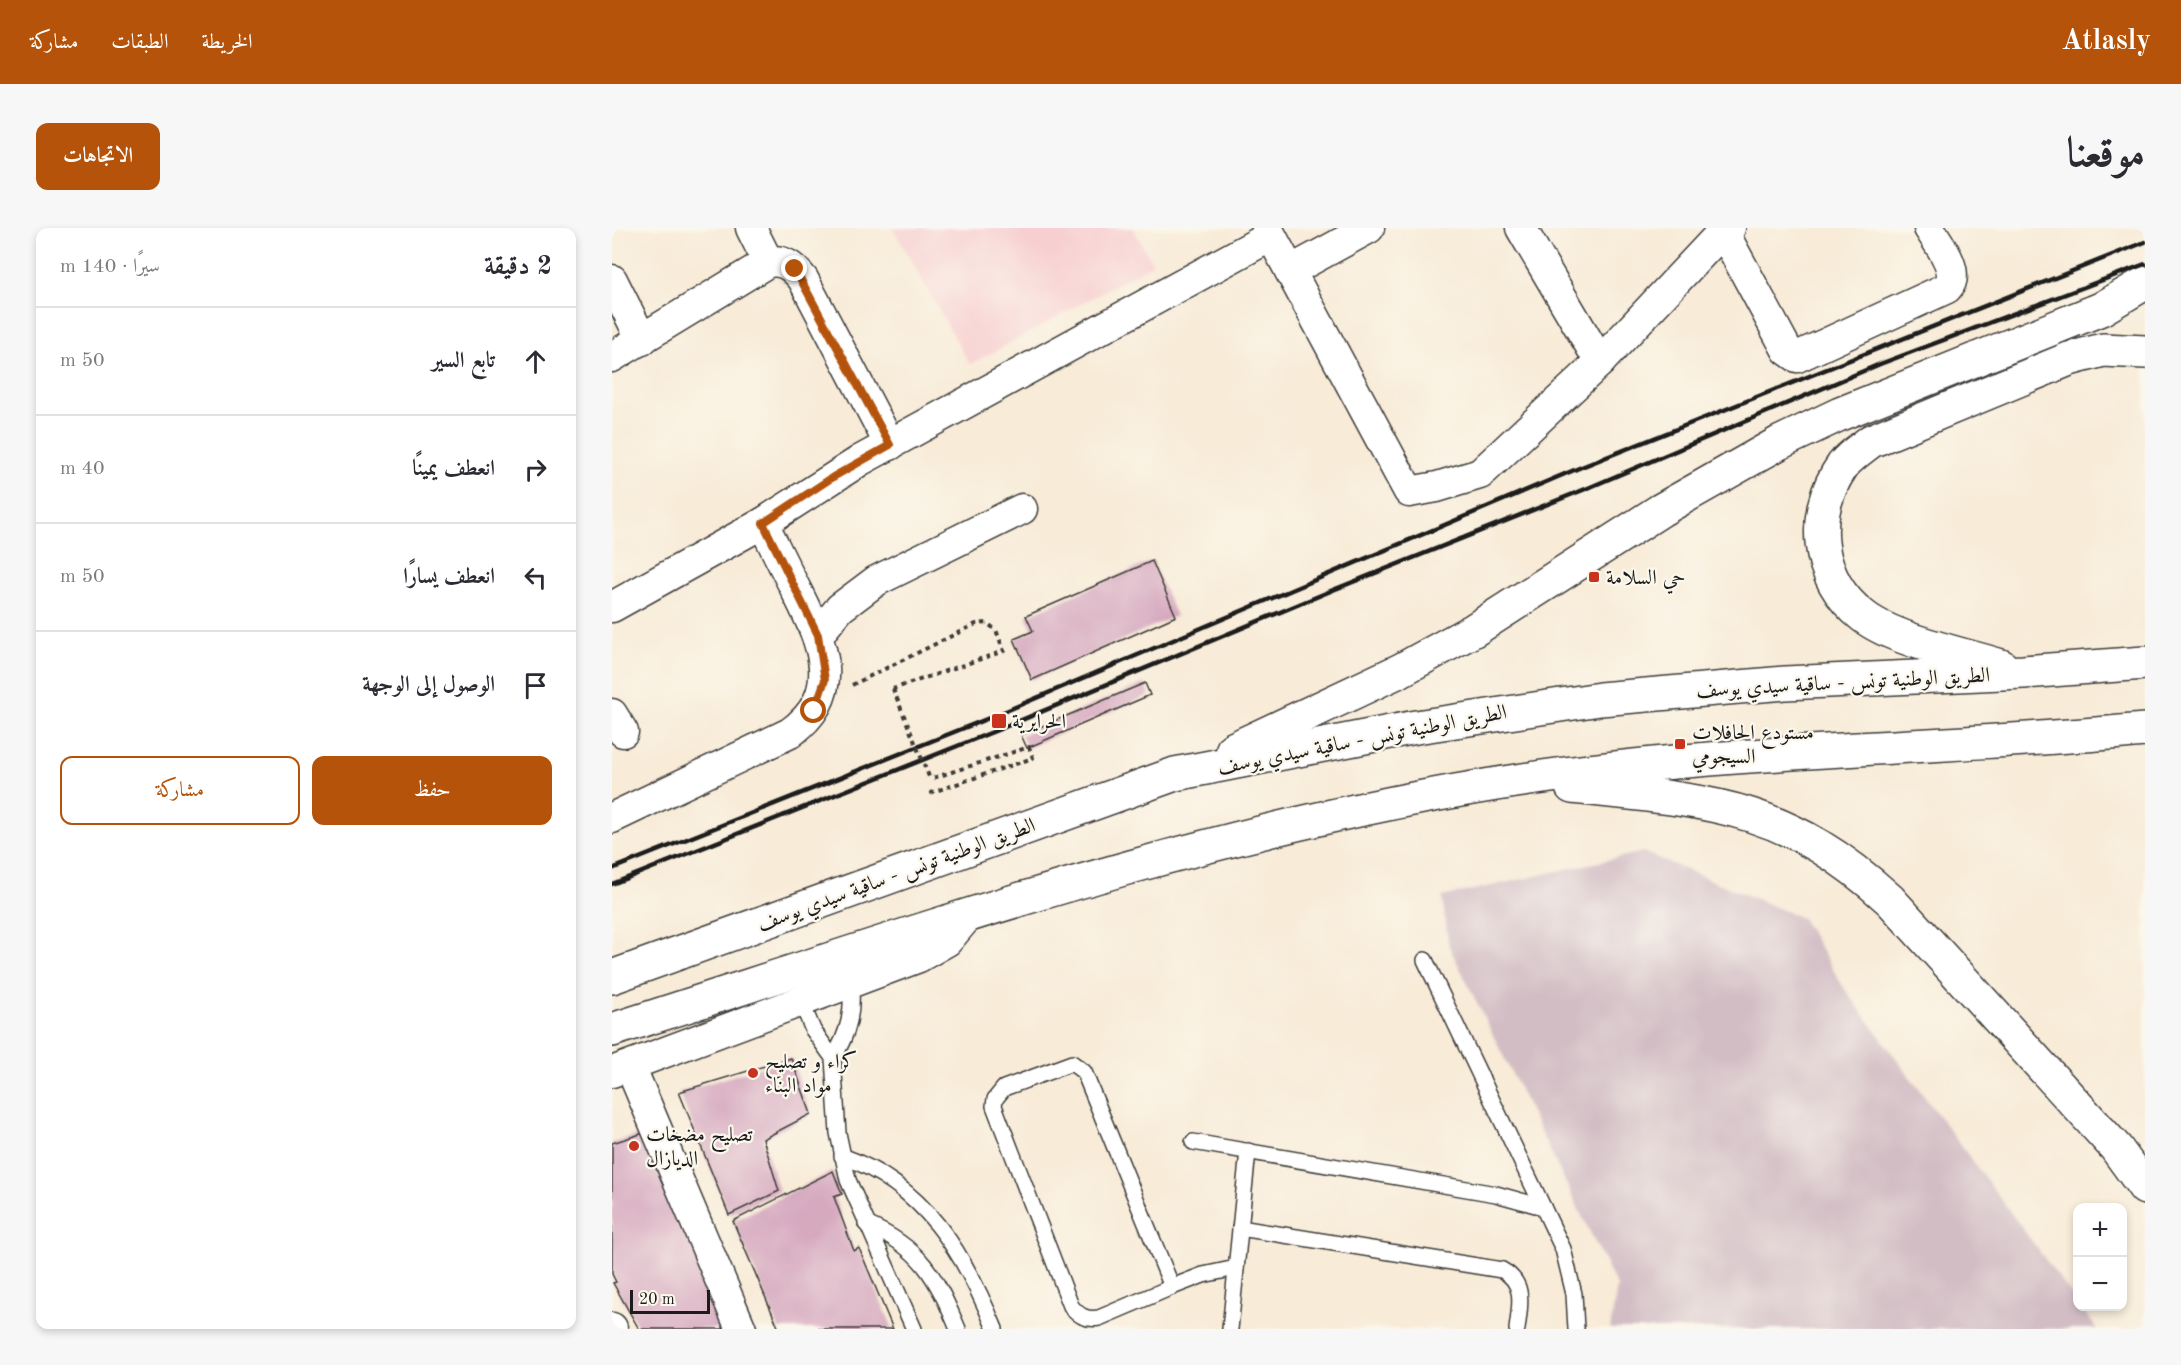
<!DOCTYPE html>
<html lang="ar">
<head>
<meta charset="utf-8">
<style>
  :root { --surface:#fff; --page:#f7f7f7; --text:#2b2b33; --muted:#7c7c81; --line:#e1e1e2; --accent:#b45309 }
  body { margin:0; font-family:"Old Standard TT",Amiri,serif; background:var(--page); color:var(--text); direction:rtl }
  .controls { position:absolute; right:18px; bottom:18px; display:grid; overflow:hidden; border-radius:12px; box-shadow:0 3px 9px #0003 }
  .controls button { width:54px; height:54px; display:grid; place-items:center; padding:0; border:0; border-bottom:2px solid var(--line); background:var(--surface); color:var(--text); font:30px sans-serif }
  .scale { position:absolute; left:18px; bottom:15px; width:80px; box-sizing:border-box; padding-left:6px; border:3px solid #1c1c1c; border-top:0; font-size:16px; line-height:21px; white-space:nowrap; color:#1c1c1c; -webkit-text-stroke:4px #fbf7ec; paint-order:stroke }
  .stop { position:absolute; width:18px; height:18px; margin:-14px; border:4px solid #b45309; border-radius:50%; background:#fff }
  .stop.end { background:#b45309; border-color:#fff; box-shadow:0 2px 6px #0008 }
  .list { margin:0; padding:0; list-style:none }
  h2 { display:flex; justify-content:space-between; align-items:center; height:78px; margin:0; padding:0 24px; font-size:26px }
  h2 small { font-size:20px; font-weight:400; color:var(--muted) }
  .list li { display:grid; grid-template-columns:39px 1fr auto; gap:18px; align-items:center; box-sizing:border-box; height:108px; padding:0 24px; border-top:2px solid var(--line) }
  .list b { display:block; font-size:22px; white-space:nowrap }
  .list em { font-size:20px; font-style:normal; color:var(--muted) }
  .actions { display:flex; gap:12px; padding:18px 24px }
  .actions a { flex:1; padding:14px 0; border:2px solid var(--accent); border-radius:12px; text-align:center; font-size:21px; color:var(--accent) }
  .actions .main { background:var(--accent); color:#fff }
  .icon { flex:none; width:33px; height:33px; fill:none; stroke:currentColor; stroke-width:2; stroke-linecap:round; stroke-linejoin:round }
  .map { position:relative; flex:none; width:1533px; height:1101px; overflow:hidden; direction:ltr; border-radius:12px }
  header { display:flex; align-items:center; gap:36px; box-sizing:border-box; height:84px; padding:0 30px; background:var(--accent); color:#fff }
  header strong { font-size:28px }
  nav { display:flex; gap:33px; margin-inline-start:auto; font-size:21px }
  .intro { display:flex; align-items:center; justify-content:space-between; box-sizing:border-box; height:144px; padding:0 36px }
  h1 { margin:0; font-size:42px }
  .button { padding:15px 27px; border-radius:12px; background:var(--accent); color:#fff; font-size:21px; font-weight:700 }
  main { display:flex; gap:36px; padding:0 36px }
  aside { flex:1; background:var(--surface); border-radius:12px; box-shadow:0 3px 9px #0003 }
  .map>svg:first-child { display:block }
  .built { fill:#f7cfd0 }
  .industrial { fill:#d2bdc5 }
  .building { fill:#d6a9bf }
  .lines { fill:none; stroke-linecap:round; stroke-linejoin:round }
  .service-casing { stroke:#3d3b38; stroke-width:18 }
  .minor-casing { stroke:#3d3b38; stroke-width:33 }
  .trunk-casing { stroke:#3d3b38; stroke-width:36 }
  .path { stroke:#3d3b38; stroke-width:4; stroke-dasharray:4.5 4.5; stroke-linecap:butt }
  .service { stroke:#fff; stroke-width:15 }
  .minor { stroke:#fff; stroke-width:30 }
  .trunk { stroke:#fff; stroke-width:33 }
  .rail { stroke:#1c1c1c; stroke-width:4.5 }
  .path-bridge { stroke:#3d3b38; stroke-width:4; stroke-dasharray:4.5 4.5; stroke-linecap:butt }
  .route { stroke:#b45309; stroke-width:8 }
  .poi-dot { fill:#c8321e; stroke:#fbf7ec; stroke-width:2 }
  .labels { text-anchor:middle; stroke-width:4.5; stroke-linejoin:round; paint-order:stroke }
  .poi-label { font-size:21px; fill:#1c1c1c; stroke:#fbf7ec; text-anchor:start }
  .street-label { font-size:21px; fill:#1c1c1c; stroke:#fbf7ec }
</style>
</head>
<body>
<header>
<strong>Atlasly</strong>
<nav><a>الخريطة</a><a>الطبقات</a><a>مشاركة</a></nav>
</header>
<div class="intro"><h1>موقعنا</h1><a class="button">الاتجاهات</a></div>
<main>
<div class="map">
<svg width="1533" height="1101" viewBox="0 0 1533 1101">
  <rect width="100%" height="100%" fill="#fbf7ec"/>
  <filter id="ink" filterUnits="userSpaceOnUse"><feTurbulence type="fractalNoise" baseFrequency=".0167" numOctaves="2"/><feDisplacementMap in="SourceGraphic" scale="12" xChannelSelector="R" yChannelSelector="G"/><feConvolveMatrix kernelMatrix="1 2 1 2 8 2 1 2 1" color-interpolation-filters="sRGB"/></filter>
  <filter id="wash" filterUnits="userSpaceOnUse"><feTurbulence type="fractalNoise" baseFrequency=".008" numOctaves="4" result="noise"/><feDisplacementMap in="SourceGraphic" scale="24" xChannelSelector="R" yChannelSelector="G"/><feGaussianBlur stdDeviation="1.35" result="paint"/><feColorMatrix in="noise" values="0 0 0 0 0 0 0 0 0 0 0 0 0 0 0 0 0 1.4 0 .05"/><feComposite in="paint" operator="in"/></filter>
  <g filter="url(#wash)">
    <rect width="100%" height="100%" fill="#f8ebd7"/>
    <polygon class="built" points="281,0 521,0 541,36 358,137"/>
    <polygon class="industrial" points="1031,624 1190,690 1232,760 1485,1101 998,1101 1005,1059 837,718 830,669"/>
    <g id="blocks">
      <g class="building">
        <polygon points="540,333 564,388 420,452 402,411 421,403 414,388"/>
        <polygon points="533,455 538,467 415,520 409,507"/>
        <polygon points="179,830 199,886 151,911 167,963 117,987 67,864"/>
        <polygon points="35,904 118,1101 27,1101 1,1055 4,1054 0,1046 0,915"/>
        <polygon points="221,943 230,966 222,969 242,1023 247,1020 281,1101 167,1101 121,993"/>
      </g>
    </g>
  </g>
  <g filter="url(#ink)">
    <use href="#blocks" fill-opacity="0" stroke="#3d3b38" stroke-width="1.5"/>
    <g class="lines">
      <g class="service-casing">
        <g id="service">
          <polyline points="813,732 951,1021 962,1066 964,1101"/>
          <polyline points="188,771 201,802 221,830 226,905 236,952 302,1101"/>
          <path d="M 221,830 C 237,805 242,782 238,753"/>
          <path d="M 460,835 L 472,844 L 560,1059 L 487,1090 C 474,1092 467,1088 459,1078 L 382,878 L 383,871 L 392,860 Z"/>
          <polyline points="581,914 884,966 931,979"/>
          <path d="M 230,928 C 312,957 352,1025 383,1101"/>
          <path d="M 254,996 C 309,1019 324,1049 346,1101"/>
          <path d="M 628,1000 L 890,1042 C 914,1055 908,1077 905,1101"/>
          <polyline points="560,1059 591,1047 624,1040"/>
          <polyline points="618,1101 636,923"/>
        </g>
      </g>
      <g class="minor-casing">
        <g id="minor">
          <polyline points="139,0 156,34"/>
          <polyline points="655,0 797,264 825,259 868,246 988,134 1111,3 1109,0"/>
          <polyline points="909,0 988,134"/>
          <path d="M 1118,0 L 1111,3 L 1175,122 L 1185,129 L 1335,60 C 1350,44 1326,15 1317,0"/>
          <polyline points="678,43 757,0"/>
          <polyline points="0,52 30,112"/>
          <path d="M 0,129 L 156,34 C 172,31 181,39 191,51 L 278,217"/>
          <polyline points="0,379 151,295 249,232 659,8"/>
          <polyline points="206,407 228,380 264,353 410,281"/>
          <polyline points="0,486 11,504"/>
          <path d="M 0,590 L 178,505 C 233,465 211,416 186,366 C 174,342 162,318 151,295"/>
          <polyline points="18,838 129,1101"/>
          <polyline points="0,844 307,729 335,713 356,688"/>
          <polyline points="0,1100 0,1101"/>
        </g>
      </g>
      <g class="trunk-casing">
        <g id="trunk">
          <path d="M 1389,438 C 1351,426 1281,412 1251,388 C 1203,351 1197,285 1231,237 C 1238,228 1250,220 1259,213 L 1457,131 L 1491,122 L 1533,124"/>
          <polyline points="621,521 789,442 862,402 1049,282 1167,215 1228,186 1489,81 1533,55"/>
          <path d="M 960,559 C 1095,573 1172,575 1278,672 L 1504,920 L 1533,960"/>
          <polyline points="0,749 563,546 804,499 988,471 1173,455 1411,444 1533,435"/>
          <path d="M 0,802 C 297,707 595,600 904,553 C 1112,521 1324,521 1533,502"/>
        </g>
      </g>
      <g class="path">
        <polyline points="240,457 364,396 375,395 384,402 392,423 281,461"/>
        <polyline points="318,565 421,530 417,519 318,551"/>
      </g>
      <use href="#service" class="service"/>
      <use href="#minor" class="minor"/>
      <use href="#trunk" class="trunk"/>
      <g class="rail">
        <polyline points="0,641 382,488 967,240 1533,14"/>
        <polyline points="0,656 388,501 721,362 976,260 1268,136 1533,36"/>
      </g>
      <polyline class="path-bridge" points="281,461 318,551"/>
    </g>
  </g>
  <g class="lines" filter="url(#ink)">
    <polyline class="route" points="183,41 278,217 221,249 151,295 206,407 213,452 202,483"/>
  </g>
  <g class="poi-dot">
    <rect x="976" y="343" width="12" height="12" rx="3"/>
    <rect x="379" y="485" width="16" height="16" rx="3"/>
    <rect x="1062" y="510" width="12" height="12" rx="3"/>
    <circle cx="141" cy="845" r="6"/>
    <circle cx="22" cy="918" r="6"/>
  </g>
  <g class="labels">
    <g class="poi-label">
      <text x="994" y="356">حي السلامة</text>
      <text x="400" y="500">الحرايرية</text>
      <text x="1080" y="511">مستودع الحافلات<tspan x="1080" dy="24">السيجومي</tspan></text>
      <text x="153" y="840">كراء و تصليح<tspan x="153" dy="24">مواد البناء</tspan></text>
      <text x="34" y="913">تصليح مضخات<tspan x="34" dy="24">الديازال</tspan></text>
    </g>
    <g class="street-label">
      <text transform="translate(1231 454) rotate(-3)" y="7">الطريق الوطنية تونس - ساقية سيدي يوسف</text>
      <text transform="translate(750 511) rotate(-11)" y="7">الطريق الوطنية تونس - ساقية سيدي يوسف</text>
      <text transform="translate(284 646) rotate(-20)" y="7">الطريق الوطنية تونس - ساقية سيدي يوسف</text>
    </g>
  </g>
</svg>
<div class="controls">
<button>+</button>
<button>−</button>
</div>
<div class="scale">20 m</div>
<div class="stop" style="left:202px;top:483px"></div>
<div class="stop end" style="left:183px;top:41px"></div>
</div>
<aside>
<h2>2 دقيقة<small>سيرًا · 140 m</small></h2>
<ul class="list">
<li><svg class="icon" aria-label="ahead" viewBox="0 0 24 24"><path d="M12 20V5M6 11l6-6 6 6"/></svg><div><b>تابع السير</b></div><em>50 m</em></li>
<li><svg class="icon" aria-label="right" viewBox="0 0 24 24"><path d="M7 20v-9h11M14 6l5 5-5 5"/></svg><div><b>انعطف يمينًا</b></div><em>40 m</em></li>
<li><svg class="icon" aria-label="left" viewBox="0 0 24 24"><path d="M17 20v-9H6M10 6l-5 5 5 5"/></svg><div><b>انعطف يسارًا</b></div><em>50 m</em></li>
<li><svg class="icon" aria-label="arrive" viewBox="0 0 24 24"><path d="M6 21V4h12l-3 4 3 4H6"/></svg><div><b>الوصول إلى الوجهة</b></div></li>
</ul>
<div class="actions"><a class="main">حفظ</a><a>مشاركة</a></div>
</aside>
</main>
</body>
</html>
